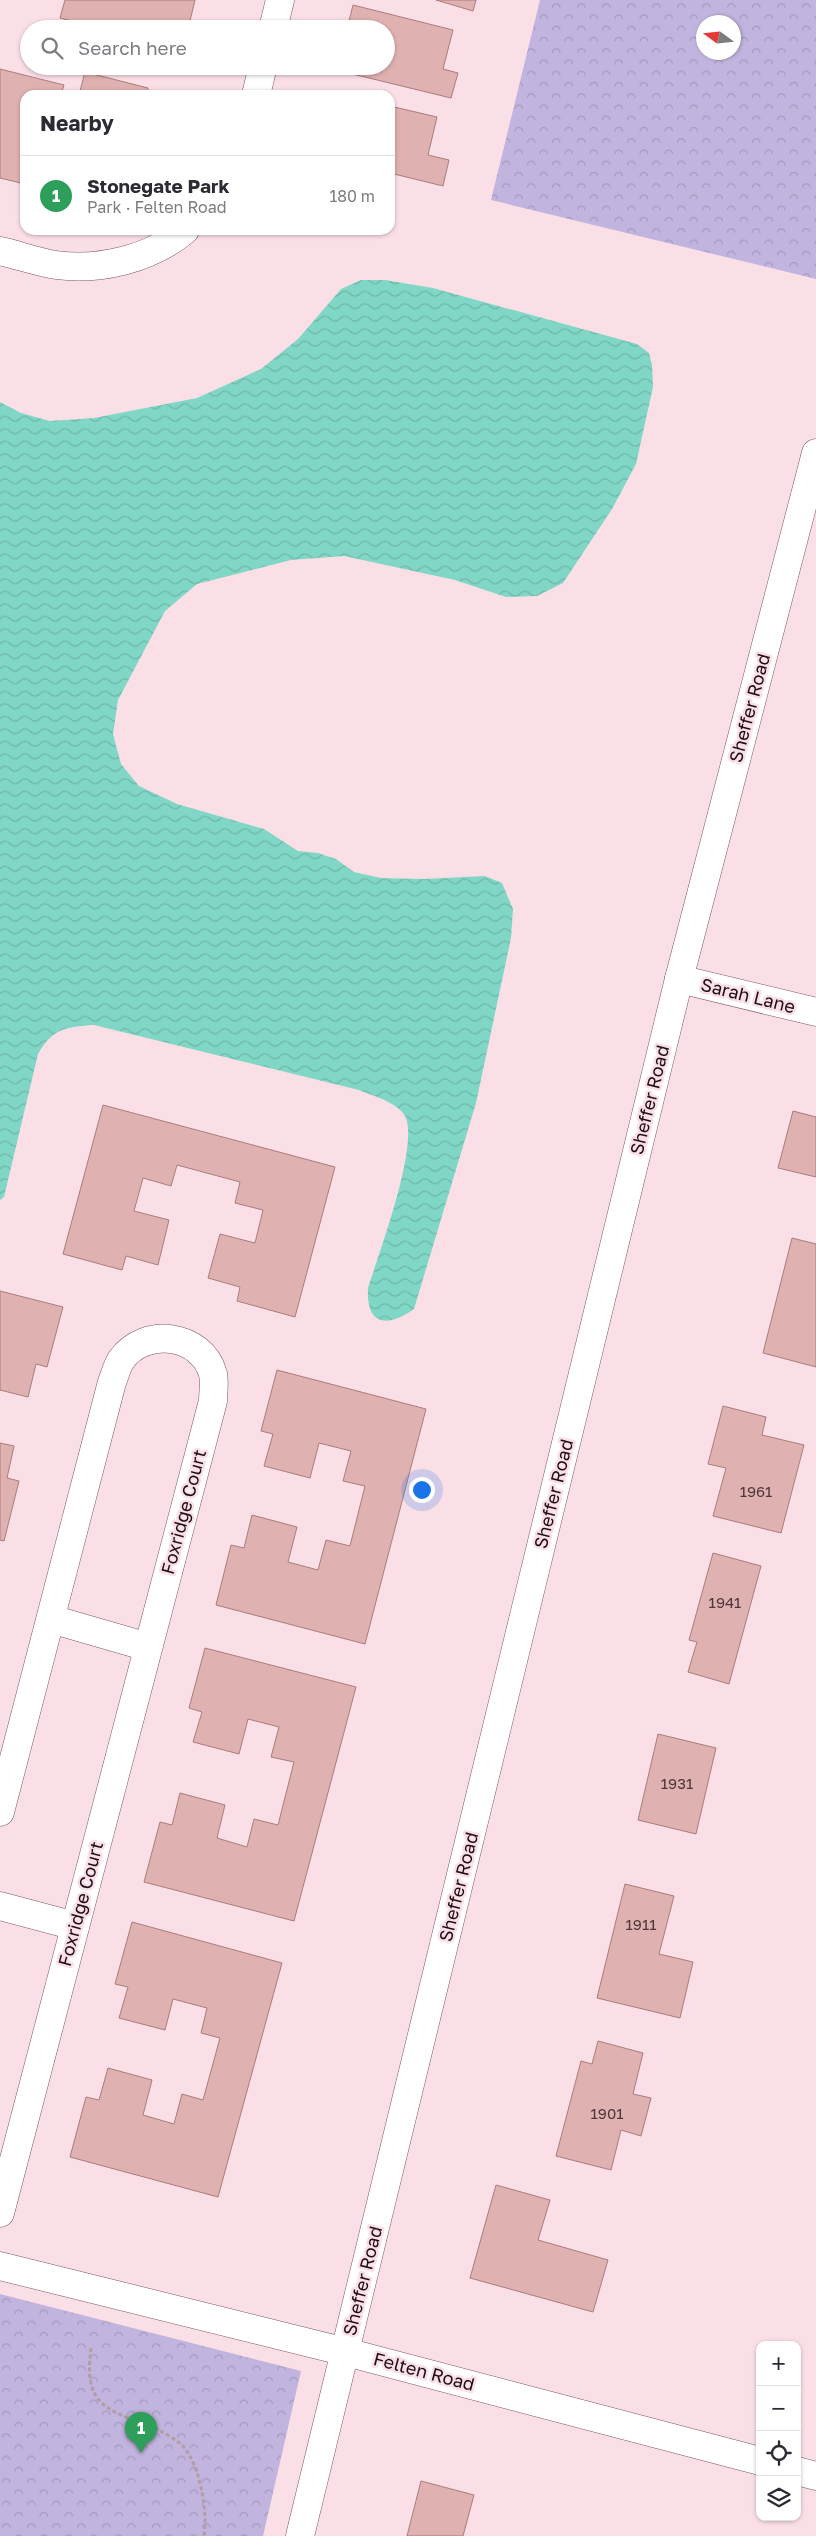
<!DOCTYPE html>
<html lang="en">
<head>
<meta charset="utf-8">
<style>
  :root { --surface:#fff; --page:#f7f7f7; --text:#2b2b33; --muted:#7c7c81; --line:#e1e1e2; --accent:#33776a }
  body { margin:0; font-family:"Golos Text",sans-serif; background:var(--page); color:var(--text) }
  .controls { position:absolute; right:15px; bottom:15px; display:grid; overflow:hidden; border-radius:10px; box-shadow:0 1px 4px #0004 }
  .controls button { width:45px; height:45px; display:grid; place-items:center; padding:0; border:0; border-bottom:1px solid var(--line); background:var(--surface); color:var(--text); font:25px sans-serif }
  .compass { position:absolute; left:696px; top:15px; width:45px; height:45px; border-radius:50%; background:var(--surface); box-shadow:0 1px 4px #0004; rotate:285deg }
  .you { position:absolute; left:421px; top:1489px; width:18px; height:18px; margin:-12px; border:4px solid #fff; border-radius:50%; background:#1a73e8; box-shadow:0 0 0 8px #1a73e833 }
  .badge { display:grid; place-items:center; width:32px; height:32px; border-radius:50%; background:var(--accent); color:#fff; font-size:16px; font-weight:700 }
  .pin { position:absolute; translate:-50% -41px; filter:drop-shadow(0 1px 2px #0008) }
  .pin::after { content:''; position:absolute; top:26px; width:18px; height:15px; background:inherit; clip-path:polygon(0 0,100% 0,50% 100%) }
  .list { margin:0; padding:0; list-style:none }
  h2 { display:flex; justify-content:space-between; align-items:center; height:65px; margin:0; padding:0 20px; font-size:21px }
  h2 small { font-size:16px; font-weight:400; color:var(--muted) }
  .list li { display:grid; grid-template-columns:32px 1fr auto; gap:15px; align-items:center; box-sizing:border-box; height:80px; padding:0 20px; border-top:1px solid var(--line) }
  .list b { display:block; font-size:19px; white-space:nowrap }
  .list p { margin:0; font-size:16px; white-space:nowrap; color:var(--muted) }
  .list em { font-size:16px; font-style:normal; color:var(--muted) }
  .icon { flex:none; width:28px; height:28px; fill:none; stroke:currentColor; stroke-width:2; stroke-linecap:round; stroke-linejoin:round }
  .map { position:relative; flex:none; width:816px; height:2536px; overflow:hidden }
  .search { position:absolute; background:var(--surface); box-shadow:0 1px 4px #0004; left:20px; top:20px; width:375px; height:55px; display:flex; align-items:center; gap:12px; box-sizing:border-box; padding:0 18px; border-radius:28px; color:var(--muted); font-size:19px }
  .panel { position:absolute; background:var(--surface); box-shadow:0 1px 4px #0004; left:20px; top:90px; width:375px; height:145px; border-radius:15px }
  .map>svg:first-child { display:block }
  .forest { fill:url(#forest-crowns); fill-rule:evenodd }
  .water { fill:url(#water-waves) }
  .building { fill:#e0b1b1; stroke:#a97c7c }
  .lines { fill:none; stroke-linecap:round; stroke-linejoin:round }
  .minor-casing { stroke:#7f5763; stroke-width:29 }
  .path { stroke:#b49ca3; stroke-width:3; stroke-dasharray:4 2.5; stroke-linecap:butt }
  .minor { stroke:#fff; stroke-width:28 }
  .labels { text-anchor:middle; stroke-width:5; stroke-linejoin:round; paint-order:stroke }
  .number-label { font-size:15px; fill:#4e373a }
  .street-label { font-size:18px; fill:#1d0e13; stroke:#fbdfe7 }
</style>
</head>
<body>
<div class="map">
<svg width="816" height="2536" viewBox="0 0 816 2536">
  <defs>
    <pattern id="forest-crowns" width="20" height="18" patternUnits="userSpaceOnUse" patternTransform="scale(1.25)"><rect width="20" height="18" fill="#c1b4de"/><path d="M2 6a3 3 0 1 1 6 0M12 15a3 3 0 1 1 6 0" fill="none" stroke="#a59abe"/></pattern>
    <pattern id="water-waves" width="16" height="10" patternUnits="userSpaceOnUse" patternTransform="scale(1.25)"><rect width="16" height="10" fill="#81d7c5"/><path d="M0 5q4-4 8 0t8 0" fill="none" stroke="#6fb7a8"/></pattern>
  </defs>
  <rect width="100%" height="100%" fill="#fbdfe7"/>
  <g class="forest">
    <path d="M 540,0 L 816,0 L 816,279 L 491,200 ZM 704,22 L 734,22 L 734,52 L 704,52 Z"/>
    <polygon points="0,2294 301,2371 263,2536 0,2536"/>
  </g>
  <path class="water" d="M 361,280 L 385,280 L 433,288 L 637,344 L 649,353 L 652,365 L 653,387 L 636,464 L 612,509 L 563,583 L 537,596 L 506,597 L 455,580 L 344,556 L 291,560 L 197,584 L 165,611 L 118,700 L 113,734 L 121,764 L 139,786 L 177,804 L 264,829 L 298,851 L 318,853 L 336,859 L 354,872 L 381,878 L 423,879 L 485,876 L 502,883 L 513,909 L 511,938 L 476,1103 L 414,1309 C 387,1328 366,1326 368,1288 C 378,1256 420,1144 405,1116 C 397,1102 373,1096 359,1090 L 94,1025 C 66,1027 53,1028 38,1054 L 4,1197 L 0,1200 L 0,402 L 21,413 L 50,421 L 94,418 L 197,398 L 261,369 L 298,339 L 341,289 Z"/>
  <g class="building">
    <polygon points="65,0 195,0 188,29 102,29 60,18"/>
    <polygon points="436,0 476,0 473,11"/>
    <polygon points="353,5 453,30 443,69 458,73 451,98 336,70 337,66 386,66 386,29 347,29"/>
    <polygon points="0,69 64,85 61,95 25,95 25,184 0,178"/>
    <polygon points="85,72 148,88 147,95 79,95"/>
    <polygon points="390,106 437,117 428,155 449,160 443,186 390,173"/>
    <polygon points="103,1105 335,1167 295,1317 237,1301 240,1287 208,1278 220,1234 255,1243 263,1210 235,1203 240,1182 177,1165 171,1186 143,1178 134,1211 169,1220 158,1265 126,1256 122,1270 63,1254"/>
    <polygon points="793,1111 816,1117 816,1177 778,1168"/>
    <polygon points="792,1238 816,1244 816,1367 763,1353"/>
    <polygon points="0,1291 63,1307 47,1367 36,1364 28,1397 0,1390"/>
    <polygon points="277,1370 426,1409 365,1644 216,1605 231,1545 244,1548 252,1515 297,1527 288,1562 318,1570 326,1540 350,1546 365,1486 343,1481 351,1451 319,1443 310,1478 264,1466 273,1434 261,1431"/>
    <polygon points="723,1406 766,1417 762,1435 804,1445 781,1533 713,1516 726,1468 708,1464"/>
    <polygon points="0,1443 14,1446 7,1478 19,1481 4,1541 0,1540"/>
    <polygon points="713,1553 761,1566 729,1684 688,1672 697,1642 689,1640"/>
    <polygon points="205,1648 356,1687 294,1921 144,1882 160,1822 172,1825 180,1793 225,1805 217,1838 247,1847 254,1819 278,1825 294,1762 271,1757 279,1727 248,1719 239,1754 193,1742 202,1712 189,1708"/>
    <polygon points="658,1734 716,1748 696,1834 638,1820"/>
    <polygon points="625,1884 674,1896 659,1954 693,1962 680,2018 597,1998"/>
    <polygon points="132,1922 282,1963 218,2197 70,2157 86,2097 99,2100 108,2068 152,2080 143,2115 174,2124 182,2094 203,2100 220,2038 201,2033 207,2008 173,1999 165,2030 119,2018 128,1987 115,1984"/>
    <polygon points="598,2041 643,2053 633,2094 651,2098 641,2136 621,2130 611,2170 556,2156 581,2061 592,2064"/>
    <polygon points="496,2185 550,2200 538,2240 608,2260 593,2312 470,2278"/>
    <polygon points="421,2481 474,2495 463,2536 407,2536"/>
  </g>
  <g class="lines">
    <g class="minor-casing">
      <g id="minor">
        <polyline points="273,29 280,0"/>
        <polyline points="256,95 263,66"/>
        <path d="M 0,251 C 18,255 37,262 56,265 C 99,271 151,259 185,230"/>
        <polyline points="679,979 816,1012"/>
        <polyline points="51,1619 148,1647"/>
        <path d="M 0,1812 L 112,1382 C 115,1375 117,1366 121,1360 C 145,1326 202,1334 213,1374 C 215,1382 213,1393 213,1401 L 0,2213"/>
        <polyline points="0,1906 75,1926"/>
        <polyline points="0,2266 346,2352 760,2461"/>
        <polyline points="797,2471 816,2476"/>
        <polyline points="300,2536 679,979 816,453"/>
      </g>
    </g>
    <path class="path" d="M 91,2348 C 89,2367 86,2390 104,2405 C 119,2417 142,2422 159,2430 C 166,2434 176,2440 182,2445 C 200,2464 208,2511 204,2536"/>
    <use href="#minor" class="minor"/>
  </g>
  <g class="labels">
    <g class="number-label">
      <text x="756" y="1497">1961</text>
      <text x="725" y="1608">1941</text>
      <text x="677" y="1789">1931</text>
      <text x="641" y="1930">1911</text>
      <text x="607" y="2119">1901</text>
    </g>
    <g class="street-label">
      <text transform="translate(750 708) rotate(-75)" y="6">Sheffer Road</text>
      <text transform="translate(748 996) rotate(14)" y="6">Sarah Lane</text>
      <text transform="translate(650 1100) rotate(-76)" y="6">Sheffer Road</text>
      <text transform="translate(554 1494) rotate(-76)" y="6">Sheffer Road</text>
      <text transform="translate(184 1512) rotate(-75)" y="6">Foxridge Court</text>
      <text transform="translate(459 1887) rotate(-76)" y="6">Sheffer Road</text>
      <text transform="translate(81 1904) rotate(-75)" y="6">Foxridge Court</text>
      <text transform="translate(363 2281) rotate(-76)" y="6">Sheffer Road</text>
      <text transform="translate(424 2372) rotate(15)" y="6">Felten Road</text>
    </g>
  </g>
</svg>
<div class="controls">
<button>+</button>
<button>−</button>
<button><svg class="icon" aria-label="locate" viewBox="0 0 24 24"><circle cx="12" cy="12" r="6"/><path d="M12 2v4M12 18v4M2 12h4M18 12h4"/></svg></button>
<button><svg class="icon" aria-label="layers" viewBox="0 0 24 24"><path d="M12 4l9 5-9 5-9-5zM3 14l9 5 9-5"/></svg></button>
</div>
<svg class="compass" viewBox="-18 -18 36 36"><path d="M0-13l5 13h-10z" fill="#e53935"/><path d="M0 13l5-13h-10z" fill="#7c7c81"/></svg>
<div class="you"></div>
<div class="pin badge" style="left:141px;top:2453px;background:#2e9e5b">1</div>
<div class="search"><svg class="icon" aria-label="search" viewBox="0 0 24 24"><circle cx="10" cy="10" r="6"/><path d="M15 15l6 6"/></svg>Search here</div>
<section class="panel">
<h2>Nearby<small></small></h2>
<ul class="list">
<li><span class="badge" style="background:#2e9e5b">1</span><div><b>Stonegate Park</b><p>Park · Felten Road</p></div><em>180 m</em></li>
</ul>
</section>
</div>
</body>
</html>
